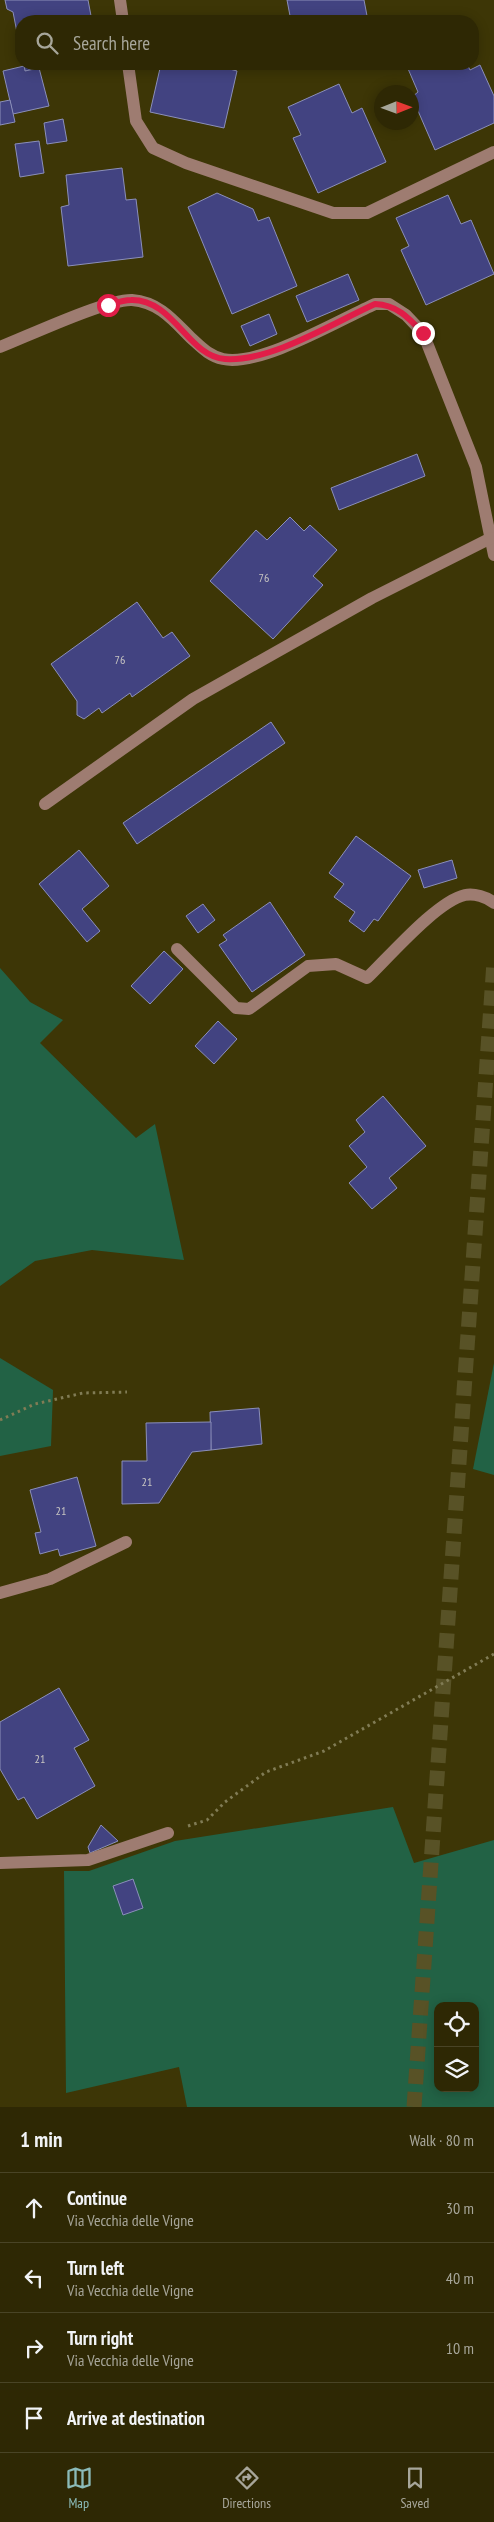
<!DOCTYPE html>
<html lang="en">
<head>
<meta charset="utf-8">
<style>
  :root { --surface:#2e2804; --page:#3a3413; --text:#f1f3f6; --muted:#a7a69a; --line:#494426; --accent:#8bbbb9 }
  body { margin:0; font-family:"PT Sans Narrow",sans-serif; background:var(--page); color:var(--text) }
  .controls { position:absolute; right:15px; bottom:15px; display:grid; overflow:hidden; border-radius:10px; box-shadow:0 2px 12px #0003 }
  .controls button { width:45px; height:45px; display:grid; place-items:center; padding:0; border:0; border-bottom:1px solid var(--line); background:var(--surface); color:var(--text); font:25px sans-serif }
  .compass { position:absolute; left:374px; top:85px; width:45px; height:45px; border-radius:50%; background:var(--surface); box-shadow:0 2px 12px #0003; rotate:89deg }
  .stop { position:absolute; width:15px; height:15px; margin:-11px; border:4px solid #e11d48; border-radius:50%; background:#fff }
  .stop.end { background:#e11d48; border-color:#fff; box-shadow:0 1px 5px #0008 }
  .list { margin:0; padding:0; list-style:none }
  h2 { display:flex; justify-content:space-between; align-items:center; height:65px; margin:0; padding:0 20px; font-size:21px }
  h2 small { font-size:16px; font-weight:400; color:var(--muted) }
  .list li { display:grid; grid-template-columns:32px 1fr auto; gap:15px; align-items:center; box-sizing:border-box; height:70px; padding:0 20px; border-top:1px solid var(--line) }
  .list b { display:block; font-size:19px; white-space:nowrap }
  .list p { margin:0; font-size:16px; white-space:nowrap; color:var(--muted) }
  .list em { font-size:16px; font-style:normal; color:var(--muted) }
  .icon { flex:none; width:28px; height:28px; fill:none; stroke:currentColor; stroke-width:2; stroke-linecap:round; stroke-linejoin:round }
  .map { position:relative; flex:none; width:494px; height:2107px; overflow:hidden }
  .search { position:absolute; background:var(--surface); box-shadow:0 2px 12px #0003; left:15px; right:15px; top:15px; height:55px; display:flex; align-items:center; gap:12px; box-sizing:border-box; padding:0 18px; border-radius:20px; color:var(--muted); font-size:19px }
  .sheet { height:345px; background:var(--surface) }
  nav { display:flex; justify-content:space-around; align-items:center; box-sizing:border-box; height:70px; border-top:1px solid var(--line); background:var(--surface); font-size:14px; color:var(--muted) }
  nav a { display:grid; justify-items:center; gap:2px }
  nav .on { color:var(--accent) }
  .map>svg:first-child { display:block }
  .grass { fill:#226245; fill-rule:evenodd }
  .building { fill:#424381; stroke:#8b8fba }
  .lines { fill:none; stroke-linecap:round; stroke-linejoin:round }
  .highway-tunnel { stroke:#585226; stroke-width:15; stroke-dasharray:15 8; stroke-linecap:butt }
  .path { stroke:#817c55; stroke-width:3; stroke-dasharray:2.5 4; stroke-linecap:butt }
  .minor { stroke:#9e7c71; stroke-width:12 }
  .route { stroke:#e11d48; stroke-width:6 }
  .labels { text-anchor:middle; stroke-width:5; stroke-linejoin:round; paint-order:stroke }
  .number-label { font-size:12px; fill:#c7c5c2 }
</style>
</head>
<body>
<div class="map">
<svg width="494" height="2107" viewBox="0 0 494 2107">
  <rect width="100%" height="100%" fill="#3d3606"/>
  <g class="grass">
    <polygon points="0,968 30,1002 63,1020 40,1043 136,1138 155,1124 184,1260 92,1250 35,1261 0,1286"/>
    <polygon points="0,1358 53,1390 51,1446 0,1456"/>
    <polygon points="494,1363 494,1475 473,1469"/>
    <path d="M 393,1807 L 414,1863 L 494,1840 L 494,2107 L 187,2107 L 179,2067 L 66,2093 L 64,1871 L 89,1871 L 175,1841 ZM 438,2006 L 475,2006 L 475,2088 L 438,2088 Z"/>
  </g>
  <g class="building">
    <polygon points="5,0 88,0 92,21 21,21 21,53 13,12 7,9"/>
    <polygon points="287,0 364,0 368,21 291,21"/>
    <polygon points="24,64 59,64 25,71"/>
    <polygon points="161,64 227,64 226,68 237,71 224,128 150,112"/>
    <polygon points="406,64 467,64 470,70 480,65 494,96 494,123 435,150 412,97 418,92"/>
    <polygon points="24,66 25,71 39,68 49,106 13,114 3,71"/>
    <polygon points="339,84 352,113 362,108 386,162 318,193 293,138 301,135 288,107"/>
    <polygon points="10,100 15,122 0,125 0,102"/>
    <polygon points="63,119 67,141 47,144 44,123"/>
    <polygon points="39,141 44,173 20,177 15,144"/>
    <polygon points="122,168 126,200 136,199 143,257 68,266 61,207 69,205 66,175"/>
    <polygon points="217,193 253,209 258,221 269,217 297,286 232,314 188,207"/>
    <polygon points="448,195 461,224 471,220 494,274 426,305 401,250 409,246 396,218"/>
    <polygon points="348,274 359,300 307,322 296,296"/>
    <polygon points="269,314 277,334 250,346 241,326"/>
    <polygon points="417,454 425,476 339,510 331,488"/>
    <polygon points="290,517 304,531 310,525 337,550 313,576 323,585 273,639 210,581 256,530 267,540"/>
    <polygon points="137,602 163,638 172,632 190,656 132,697 130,693 102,713 99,708 84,719 77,715 77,701 51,664"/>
    <polygon points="271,722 285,743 137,844 123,823"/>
    <polygon points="356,836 411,876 378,921 374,919 364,932 349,921 355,912 334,897 344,884 329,873"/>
    <polygon points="79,850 109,886 82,909 100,931 87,942 39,884"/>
    <polygon points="452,860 457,878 424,888 418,870"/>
    <polygon points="270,902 305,955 252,992 219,945 227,940 223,935"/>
    <polygon points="203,904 215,920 198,933 186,916"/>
    <polygon points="164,951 183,969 150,1004 131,986"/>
    <polygon points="218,1021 237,1039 214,1064 195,1046"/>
    <polygon points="383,1096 426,1146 389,1178 397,1188 372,1209 349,1183 367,1167 349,1146 365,1132 356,1120"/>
    <polygon points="259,1408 262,1444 211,1450 210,1412"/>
    <polygon points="211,1422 211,1450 192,1452 159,1503 122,1504 122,1461 147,1461 146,1423"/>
    <polygon points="77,1477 96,1546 60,1556 58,1549 40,1554 35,1533 41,1532 30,1490"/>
    <polygon points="59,1688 89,1740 74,1748 95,1786 37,1819 24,1797 18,1800 0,1769 0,1722"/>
    <polygon points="101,1825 118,1841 90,1853 88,1847"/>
    <polygon points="133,1879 143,1908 123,1915 113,1886"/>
  </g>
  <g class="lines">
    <polyline class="highway-tunnel" points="414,2107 494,962"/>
    <g class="path">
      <polyline points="0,1420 35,1404 83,1393 127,1392"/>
      <polyline points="188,1826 207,1820 225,1802 266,1772 324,1751 494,1654"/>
    </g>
    <g class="minor">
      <polyline points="120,0 123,21"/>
      <polyline points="128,64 136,121 153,148 186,163 333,213 367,213 494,152"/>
      <path d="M 0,347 C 28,336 107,299 132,300 C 159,302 174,321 191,338 C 201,347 209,356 223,359 C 260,367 339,320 375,304 L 389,304 L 406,315 L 423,333 L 476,467 L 494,555"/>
      <polyline points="45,804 193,699 372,598 491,538"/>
      <path d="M 177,949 L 236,1008 L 249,1009 L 308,966 L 336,964 L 367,978 C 389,957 437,901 465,895 C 474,893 487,897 494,903"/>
      <polyline points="0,1593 50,1579 126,1542"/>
      <polyline points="0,1863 88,1860 168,1833"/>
    </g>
  </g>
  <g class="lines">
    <path class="route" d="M 108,305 C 115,303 123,300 131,300 C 174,299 188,357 225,359 C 271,362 333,323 375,304 C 397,305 408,317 423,333"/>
  </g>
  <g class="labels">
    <g class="number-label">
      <text x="264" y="582">76</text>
      <text x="120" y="664">76</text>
      <text x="147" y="1486">21</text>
      <text x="61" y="1515">21</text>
      <text x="40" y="1763">21</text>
    </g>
  </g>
</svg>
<div class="controls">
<button><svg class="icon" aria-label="locate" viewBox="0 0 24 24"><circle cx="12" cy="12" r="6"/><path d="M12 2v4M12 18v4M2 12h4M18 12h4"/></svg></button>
<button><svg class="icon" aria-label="layers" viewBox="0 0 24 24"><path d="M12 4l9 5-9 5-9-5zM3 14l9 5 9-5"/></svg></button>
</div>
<svg class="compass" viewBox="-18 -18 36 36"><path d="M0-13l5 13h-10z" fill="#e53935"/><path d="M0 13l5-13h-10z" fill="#a7a69a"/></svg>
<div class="stop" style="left:108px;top:305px"></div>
<div class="stop end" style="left:423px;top:333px"></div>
<div class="search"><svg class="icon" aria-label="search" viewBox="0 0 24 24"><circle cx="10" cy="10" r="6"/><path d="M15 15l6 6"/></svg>Search here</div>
</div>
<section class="sheet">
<h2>1 min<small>Walk · 80 m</small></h2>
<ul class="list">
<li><svg class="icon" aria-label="ahead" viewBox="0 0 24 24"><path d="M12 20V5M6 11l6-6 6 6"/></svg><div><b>Continue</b><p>Via Vecchia delle Vigne</p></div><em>30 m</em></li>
<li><svg class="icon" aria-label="left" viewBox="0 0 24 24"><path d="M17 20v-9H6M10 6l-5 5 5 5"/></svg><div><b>Turn left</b><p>Via Vecchia delle Vigne</p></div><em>40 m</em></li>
<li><svg class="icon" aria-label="right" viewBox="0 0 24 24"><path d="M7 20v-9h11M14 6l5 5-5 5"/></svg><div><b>Turn right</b><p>Via Vecchia delle Vigne</p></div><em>10 m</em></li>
<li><svg class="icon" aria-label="arrive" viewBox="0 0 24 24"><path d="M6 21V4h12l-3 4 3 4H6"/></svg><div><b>Arrive at destination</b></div></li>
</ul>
</section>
<nav>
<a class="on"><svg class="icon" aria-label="map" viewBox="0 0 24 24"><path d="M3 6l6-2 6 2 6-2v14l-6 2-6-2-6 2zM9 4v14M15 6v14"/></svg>Map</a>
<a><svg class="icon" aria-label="directions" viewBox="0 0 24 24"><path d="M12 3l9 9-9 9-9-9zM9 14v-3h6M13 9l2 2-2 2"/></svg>Directions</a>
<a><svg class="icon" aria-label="saved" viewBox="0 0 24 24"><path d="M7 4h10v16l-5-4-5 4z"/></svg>Saved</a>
</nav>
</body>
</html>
